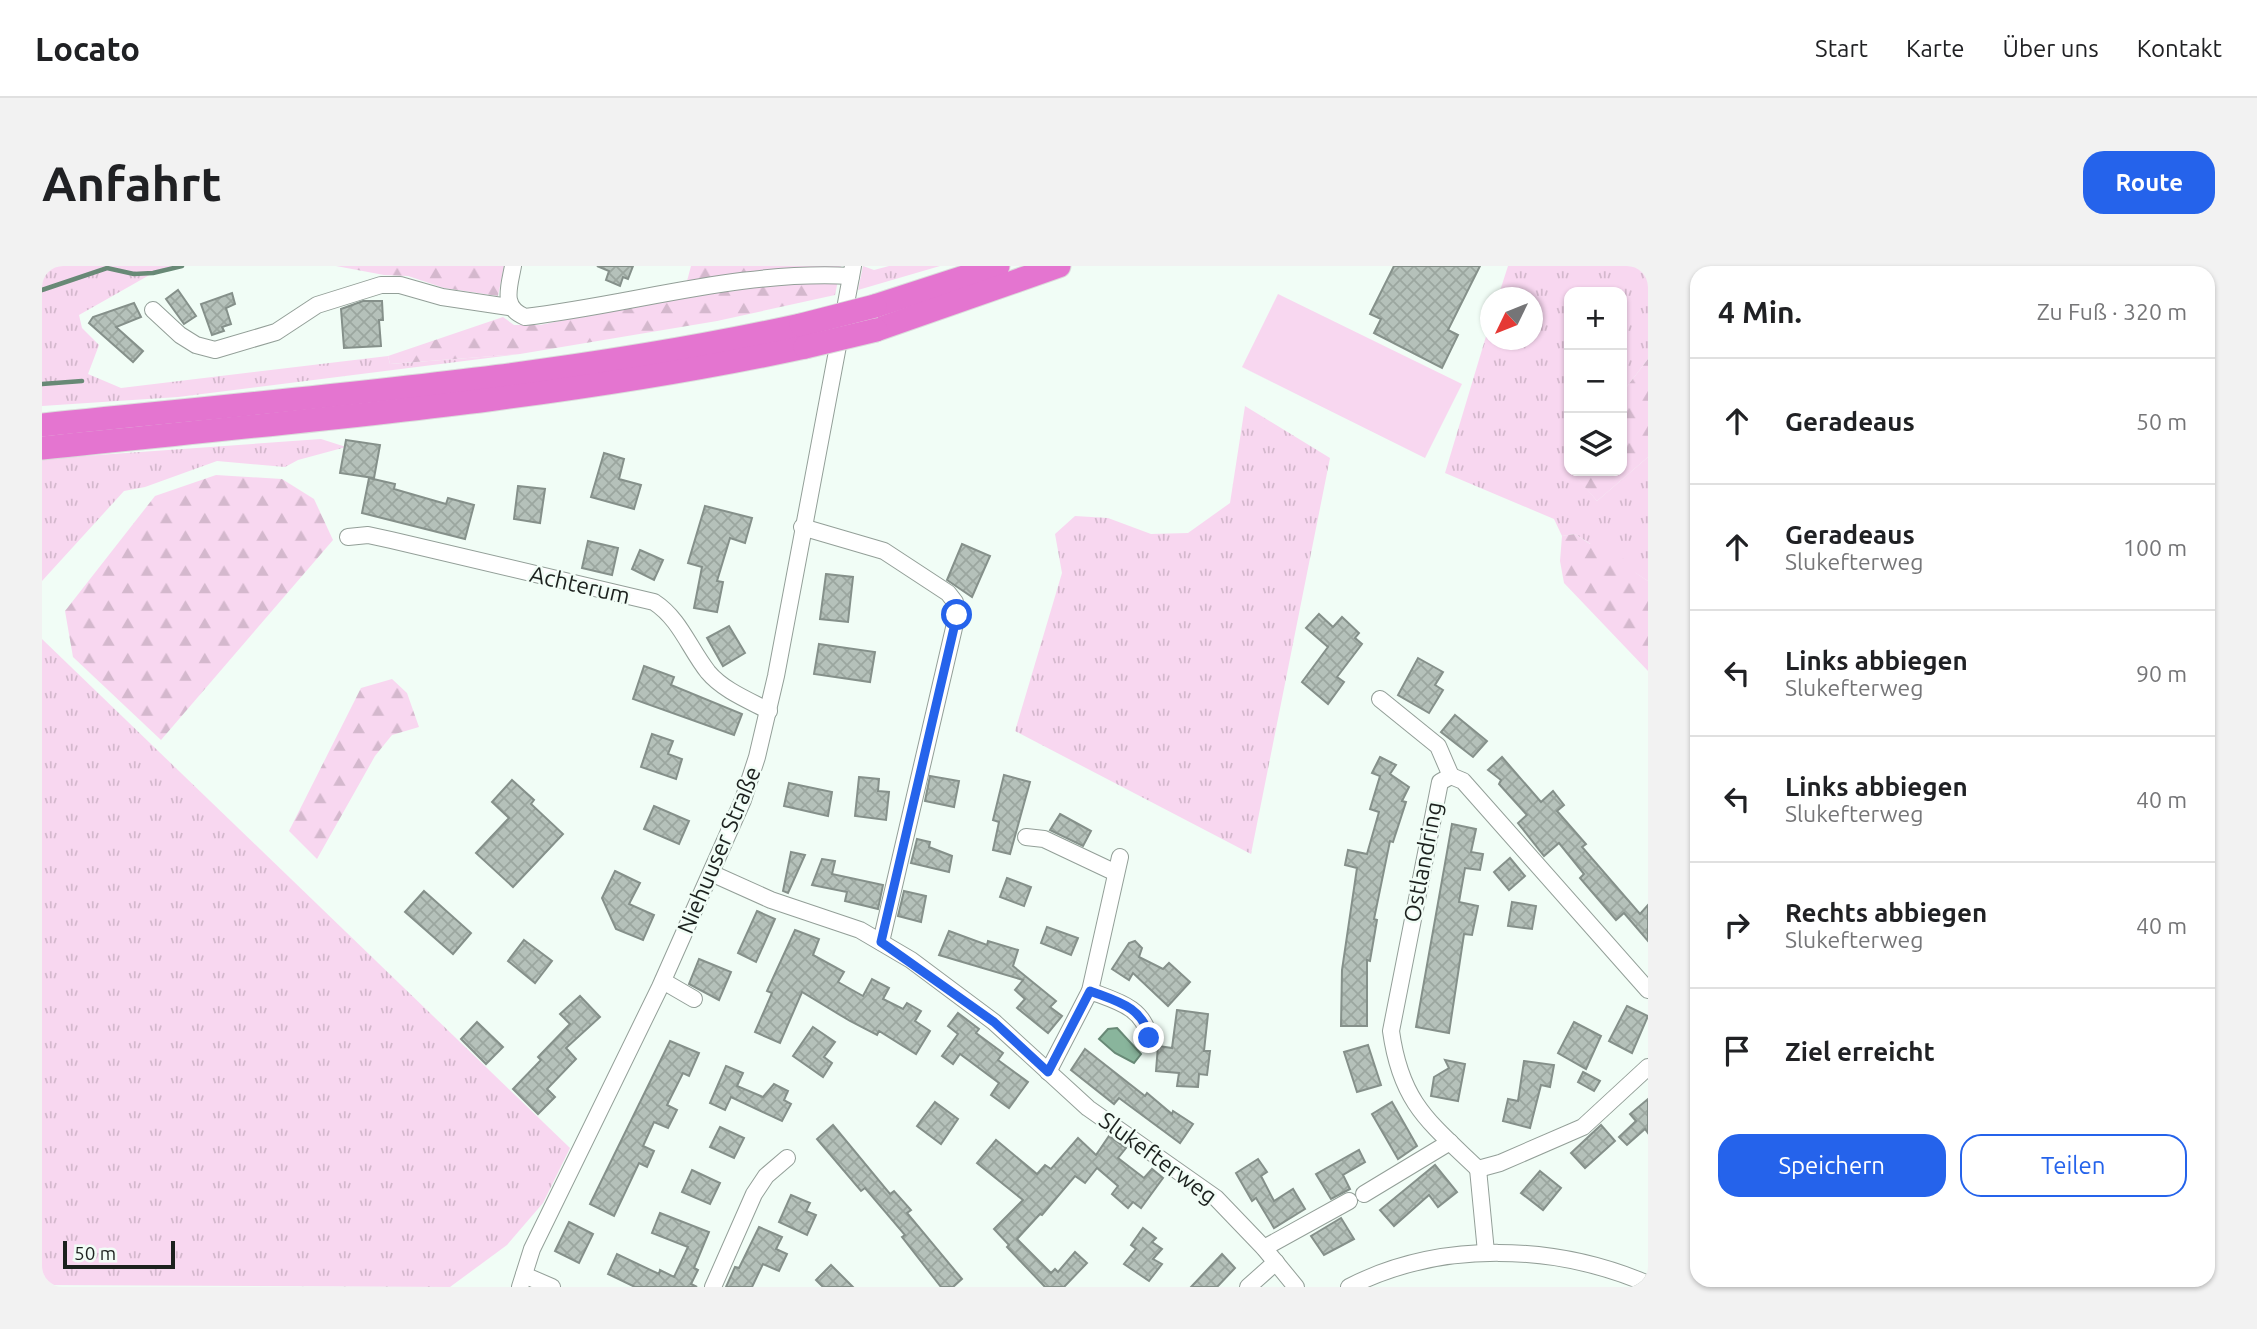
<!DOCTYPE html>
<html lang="de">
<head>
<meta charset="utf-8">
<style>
  :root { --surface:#fff; --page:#f2f2f2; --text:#202124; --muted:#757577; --line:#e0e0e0; --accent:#2563eb }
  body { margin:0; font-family:Ubuntu,sans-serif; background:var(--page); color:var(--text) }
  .controls { position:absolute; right:21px; top:21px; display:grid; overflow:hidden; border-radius:14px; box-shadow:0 2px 5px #0004 }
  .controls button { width:63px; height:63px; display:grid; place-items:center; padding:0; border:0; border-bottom:2px solid var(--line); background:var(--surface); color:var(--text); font:35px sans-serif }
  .compass { position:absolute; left:1438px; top:21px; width:63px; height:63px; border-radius:50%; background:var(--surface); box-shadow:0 2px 5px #0004; rotate:227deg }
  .scale { position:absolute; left:21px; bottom:18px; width:112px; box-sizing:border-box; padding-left:7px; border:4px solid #1c211e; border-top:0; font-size:19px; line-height:24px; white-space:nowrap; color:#1c211e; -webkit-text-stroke:5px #f1fdf6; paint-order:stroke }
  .stop { position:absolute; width:21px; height:21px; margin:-16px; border:5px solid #2563eb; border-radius:50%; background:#fff }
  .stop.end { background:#2563eb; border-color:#fff; box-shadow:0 2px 7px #0008 }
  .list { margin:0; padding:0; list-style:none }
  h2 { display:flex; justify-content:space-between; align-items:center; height:91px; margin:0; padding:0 28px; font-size:30px }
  h2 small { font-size:23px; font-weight:400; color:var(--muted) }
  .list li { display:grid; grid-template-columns:46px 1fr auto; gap:21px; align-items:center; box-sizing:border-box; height:126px; padding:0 28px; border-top:2px solid var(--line) }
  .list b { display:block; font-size:26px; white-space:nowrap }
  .list p { margin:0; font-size:23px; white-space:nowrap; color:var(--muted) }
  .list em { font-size:23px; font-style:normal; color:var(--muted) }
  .actions { display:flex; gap:14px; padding:21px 28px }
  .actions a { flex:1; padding:16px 0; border:2px solid var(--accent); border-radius:21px; text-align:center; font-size:24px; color:var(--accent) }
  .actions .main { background:var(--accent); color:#fff }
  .icon { flex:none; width:38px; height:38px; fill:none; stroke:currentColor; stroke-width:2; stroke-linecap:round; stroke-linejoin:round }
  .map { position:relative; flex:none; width:1606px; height:1021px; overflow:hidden; border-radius:21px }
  header { display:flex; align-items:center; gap:42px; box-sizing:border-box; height:98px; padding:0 35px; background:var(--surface); border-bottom:2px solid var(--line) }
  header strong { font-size:33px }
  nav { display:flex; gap:38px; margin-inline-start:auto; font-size:24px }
  .intro { display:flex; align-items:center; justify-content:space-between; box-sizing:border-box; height:168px; padding:0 42px }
  h1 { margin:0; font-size:49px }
  .button { padding:18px 32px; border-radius:21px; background:var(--accent); color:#fff; font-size:24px; font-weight:700 }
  main { display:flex; gap:42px; padding:0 42px }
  aside { flex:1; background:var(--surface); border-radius:21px; box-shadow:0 2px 5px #0004 }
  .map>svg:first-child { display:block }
  .grass { fill:url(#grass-tufts) }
  .forest { fill:url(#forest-firs) }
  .garden { fill:#f8d7f0 }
  .water { fill:#89b59c; stroke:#688976; stroke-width:2 }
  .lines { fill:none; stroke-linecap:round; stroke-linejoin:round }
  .stream { stroke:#688976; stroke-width:4.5 }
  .building { fill:url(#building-cross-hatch); stroke:#85908a; stroke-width:2 }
  .minor-casing { stroke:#939f98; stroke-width:18 }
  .highway-casing { stroke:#dbdbdb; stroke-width:25 }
  .minor { stroke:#fff; stroke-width:16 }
  .highway { stroke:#e475d0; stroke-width:23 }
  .highway-bridge-casing { stroke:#dbdbdb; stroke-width:25; stroke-linecap:butt }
  .highway-bridge { stroke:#e475d0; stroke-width:23 }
  .route { stroke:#2563eb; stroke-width:9 }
  .labels { text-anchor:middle; stroke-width:5; stroke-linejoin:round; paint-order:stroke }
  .street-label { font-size:23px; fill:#1c211e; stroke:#f1fdf6 }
</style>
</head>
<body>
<header>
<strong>Locato</strong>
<nav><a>Start</a><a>Karte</a><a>Über uns</a><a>Kontakt</a></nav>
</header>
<div class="intro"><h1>Anfahrt</h1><a class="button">Route</a></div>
<main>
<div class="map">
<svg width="1606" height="1021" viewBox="0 0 1606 1021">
  <defs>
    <pattern id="grass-tufts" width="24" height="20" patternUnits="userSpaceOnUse" patternTransform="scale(1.75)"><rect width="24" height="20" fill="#f8d7f0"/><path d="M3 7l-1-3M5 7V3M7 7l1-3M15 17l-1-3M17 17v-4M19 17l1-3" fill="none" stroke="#d4b8cd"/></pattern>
    <pattern id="forest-firs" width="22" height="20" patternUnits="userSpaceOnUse" patternTransform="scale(1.75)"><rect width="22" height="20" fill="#f8d7f0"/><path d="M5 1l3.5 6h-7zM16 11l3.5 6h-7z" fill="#d4b8cd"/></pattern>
    <pattern id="building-cross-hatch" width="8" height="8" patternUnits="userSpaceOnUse" patternTransform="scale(1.75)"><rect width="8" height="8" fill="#b5c1ba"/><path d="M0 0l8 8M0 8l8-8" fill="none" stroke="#9ba69f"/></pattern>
  </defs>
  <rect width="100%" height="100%" fill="#f1fdf6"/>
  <g class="grass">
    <polygon points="0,0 140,0 111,7 37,49 40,62 57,79 46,108 79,122 346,90 348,98 478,88 136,131 0,140"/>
    <polygon points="821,0 832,4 847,0 898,0 816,24"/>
    <polygon points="1466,0 1606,0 1606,93 1580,127 1580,26 1527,26 1527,193 1523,197 1555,235 1606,191 1606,315 1533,268 1520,270 1512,253 1403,207 1448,57 1448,74 1490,74 1490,32 1456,31"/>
    <polygon points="1203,140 1288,192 1209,588 973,465 1020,307 1013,268 1033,250 1066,252 1109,268 1146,267 1188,237"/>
    <polygon points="279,173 304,181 256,194 243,201 175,195 103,221 82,225 0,315 0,193"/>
    <polygon points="0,373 528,882 501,937 465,979 408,1021 0,1019"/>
  </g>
  <g class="forest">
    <polygon points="294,0 462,0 456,30 402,22 366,10 342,9"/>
    <polygon points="649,0 799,0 793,29 675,55 478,88 348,98 346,90 461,51 472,59 498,59 641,30"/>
    <polygon points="1606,93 1606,191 1555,235 1529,205 1580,205 1580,127"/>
    <polygon points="174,209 240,213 272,233 291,274 119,474 31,391 23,345 113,230"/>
    <polygon points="1533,268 1548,278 1566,275 1594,307 1606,315 1606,405 1522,317 1518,295 1520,270"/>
    <polygon points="350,413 365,427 377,461 350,469 333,490 275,593 247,565 319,422"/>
  </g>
  <polygon class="garden" points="1236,28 1420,118 1383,192 1200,101"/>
  <polygon class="water" points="1075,762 1099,788 1092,797 1073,787 1057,773 1066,763"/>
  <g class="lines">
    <g class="stream">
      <polyline points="0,24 65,2 92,8 111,7 140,0"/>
      <polyline points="0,118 40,115"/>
    </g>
  </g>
  <g class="building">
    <polygon points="555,0 591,0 586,13 581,11 578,20 564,14 567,5"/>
    <polygon points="1352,0 1438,0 1406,64 1416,69 1400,102 1332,67 1339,53 1328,48"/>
    <polygon points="136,24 154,50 142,58 124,33"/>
    <polygon points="190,27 193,38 184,42 189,58 180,61 182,65 170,69 159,38"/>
    <polygon points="321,35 340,35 341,54 337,54 339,80 302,82 299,43"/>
    <polygon points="92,37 99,51 74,61 101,85 91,96 47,57 51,51"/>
    <polygon points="304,174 338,179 332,212 298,207"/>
    <polygon points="562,187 582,193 577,213 599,219 592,243 549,231"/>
    <polygon points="327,212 353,218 352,223 404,238 406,232 432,239 423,273 320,247"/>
    <polygon points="476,220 503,223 498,257 472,253"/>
    <polygon points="663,240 710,252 703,277 688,272 675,315 681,316 675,346 652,342 660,301 646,297"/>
    <polygon points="546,275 576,282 570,309 540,302"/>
    <polygon points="920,278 948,290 930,331 905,314"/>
    <polygon points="598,284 621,294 612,314 590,303"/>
    <polygon points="784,308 811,311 806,356 778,353"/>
    <polygon points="1277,348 1291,361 1300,351 1317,367 1313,372 1320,378 1295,411 1302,416 1286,438 1260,416 1286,381 1264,362"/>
    <polygon points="687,360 703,387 681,400 665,372"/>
    <polygon points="777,378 833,386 828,416 772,408"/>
    <polygon points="1376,392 1401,406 1393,419 1401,424 1387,447 1356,429"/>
    <polygon points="602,400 632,411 629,419 700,448 692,469 591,433"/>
    <polygon points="1413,449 1445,475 1431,491 1399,466"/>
    <polygon points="610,468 631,475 626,488 640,493 634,513 599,501"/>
    <polygon points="1338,491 1354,499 1348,508 1367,521 1360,535 1364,536 1351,576 1348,575 1332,653 1335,654 1328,695 1325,694 1325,760 1299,760 1300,704 1315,602 1303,599 1306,584 1325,588 1337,546 1328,543 1338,510 1330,507"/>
    <polygon points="1460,491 1499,536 1511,525 1522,539 1515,545 1544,578 1540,581 1598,648 1606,639 1606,675 1582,647 1574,654 1538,612 1542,608 1517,577 1502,590 1476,557 1485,549 1457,518 1459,514 1446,504"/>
    <polygon points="962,509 988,516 968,588 951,584 957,556 951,554"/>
    <polygon points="888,510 917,515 912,541 883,535"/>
    <polygon points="817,511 837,513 836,525 847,526 844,554 813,550"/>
    <polygon points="470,514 492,534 489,538 521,568 471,621 434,587 467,552 450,536"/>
    <polygon points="747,517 790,526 786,550 742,540"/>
    <polygon points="612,540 647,555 637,578 602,563"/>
    <polygon points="1018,548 1049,565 1041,580 1008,564"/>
    <polygon points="1410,558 1434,563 1429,586 1441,588 1438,604 1423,602 1417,636 1436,640 1430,669 1422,668 1407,767 1374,761"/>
    <polygon points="875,573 888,576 887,581 910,590 907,606 869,597"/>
    <polygon points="749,586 763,589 746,627 741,625"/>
    <polygon points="1468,592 1483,610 1467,624 1452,606"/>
    <polygon points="780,593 793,595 790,608 841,619 836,643 803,635 805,626 770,619"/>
    <polygon points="573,605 598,617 587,638 612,649 601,674 574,663 560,632"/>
    <polygon points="965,612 989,621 982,640 958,631"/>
    <polygon points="382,625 429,667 411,688 363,646"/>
    <polygon points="862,625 884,630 879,656 856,650"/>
    <polygon points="1470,636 1494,640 1490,663 1466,660"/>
    <polygon points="715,645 733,653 714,696 696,687"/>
    <polygon points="1005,661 1036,672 1029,689 999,677"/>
    <polygon points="753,664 777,673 771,689 802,706 796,716 821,730 830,713 847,722 841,733 861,743 865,737 879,745 873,755 888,765 874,788 837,765 835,769 808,755 760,726 738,777 713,766 730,727 725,725"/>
    <polygon points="907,665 945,679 946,675 976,684 971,700 1014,735 1008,741 1020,750 1006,767 975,742 983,733 973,724 981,714 897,689"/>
    <polygon points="482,674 510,695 493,717 466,695"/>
    <polygon points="1093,675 1100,682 1097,691 1121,703 1127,697 1148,716 1126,740 1091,707 1087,714 1070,703 1087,677"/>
    <polygon points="657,693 689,706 677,734 647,718"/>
    <polygon points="538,730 558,751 524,782 534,793 505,823 513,831 496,848 471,823 499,794 496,791 528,758 518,748"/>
    <polygon points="1585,740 1606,750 1590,787 1567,775"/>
    <polygon points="1135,744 1166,748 1162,785 1168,785 1165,809 1157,808 1156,821 1135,820 1137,807 1114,805 1116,780 1130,782"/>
    <polygon points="916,747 937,763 934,767 961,787 956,794 986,816 967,842 949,829 957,817 918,788 911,798 900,790 916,768 906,760"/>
    <polygon points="435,756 461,781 444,798 419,773"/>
    <polygon points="1532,756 1559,770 1544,803 1516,787"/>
    <polygon points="771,761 793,776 782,791 790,797 781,811 751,790"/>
    <polygon points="628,775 657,787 647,810 641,807 625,839 635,844 626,862 612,856 601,880 612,885 605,901 597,897 572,950 548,938"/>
    <polygon points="1326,779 1339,819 1315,826 1302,786"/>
    <polygon points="1043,783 1103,830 1105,827 1130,848 1131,845 1151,858 1138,877 1077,832 1072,838 1029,804"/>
    <polygon points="1403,794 1423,798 1416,835 1389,830 1392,811 1407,802"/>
    <polygon points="1482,795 1512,799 1508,821 1499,819 1488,862 1461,855 1466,833 1476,835"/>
    <polygon points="684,800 701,807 695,820 721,831 732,818 746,825 742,834 749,838 740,855 689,831 683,844 668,837"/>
    <polygon points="1541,806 1558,815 1552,825 1536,816"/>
    <polygon points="1606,833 1606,867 1603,863 1585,879 1577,871 1594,855 1588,848"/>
    <polygon points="893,836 916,853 899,878 875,860"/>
    <polygon points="1350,836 1375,880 1356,893 1330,848"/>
    <polygon points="791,859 848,928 852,925 869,944 865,947 920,1013 911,1021 899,1021 860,971 863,969 823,922 819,925 775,873"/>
    <polygon points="1559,859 1573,875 1543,902 1529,887"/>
    <polygon points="678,861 702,872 692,892 668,881"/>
    <polygon points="1067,870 1084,882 1076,892 1102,912 1110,903 1121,912 1099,942 1091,936 1086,942 1070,928 1076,920 1055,902 1043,917 1033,910 1000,949 998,948 975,973 1009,1007 1013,1003 1016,1006 1033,986 1045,997 1022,1021 1003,1021 965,981 967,979 952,963 981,934 935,897 954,874 995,908 1003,899 1009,903 1036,872 1054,889"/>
    <polygon points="1317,884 1323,896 1301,909 1308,923 1289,933 1274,908"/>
    <polygon points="1216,893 1225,906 1219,910 1232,935 1251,923 1263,943 1232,962 1214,932 1210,935 1194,907"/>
    <polygon points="1393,899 1415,926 1396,941 1387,929 1352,960 1338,944"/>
    <polygon points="650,904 678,917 668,938 640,926"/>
    <polygon points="1498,905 1519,922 1501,944 1479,927"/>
    <polygon points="749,929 768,937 764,945 774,949 765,969 737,956"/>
    <polygon points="618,947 667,966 652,1002 656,1004 649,1018 655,1021 593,1021 566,1008 575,988 617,1008 618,1004 632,1011 646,981 610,967"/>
    <polygon points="1299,952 1312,973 1282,989 1269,970"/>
    <polygon points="527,956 551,968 537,997 513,985"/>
    <polygon points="717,961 740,971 734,983 745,988 737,1005 721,998 710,1021 684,1021 693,1001 697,1002"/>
    <polygon points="1101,962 1114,972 1110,976 1120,983 1111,993 1120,998 1107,1015 1082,998 1094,983 1089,979"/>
    <polygon points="1180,988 1193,1002 1175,1021 1149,1021"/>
    <polygon points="789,999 811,1021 781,1021 774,1014"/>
  </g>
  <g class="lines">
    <g class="minor-casing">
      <g id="minor">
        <path d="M 471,0 C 467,22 459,41 483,51 C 593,38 696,4 809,10"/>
        <polyline points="111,44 138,69 154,79 173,84 234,66 275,39 339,19 358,19 400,31 467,41"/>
        <polyline points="760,261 842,285 906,327 913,336 915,349 839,676"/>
        <path d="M 306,271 L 326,269 L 349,274 L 612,336 C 638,353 647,382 666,406 C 681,424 706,434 727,445"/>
        <polyline points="1338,433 1396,480 1409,510"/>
        <polyline points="984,571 1002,573 1074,607"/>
        <polyline points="669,607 729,634 818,664 869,694 952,756 1046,842 1174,932 1222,982 1254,1021"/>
        <polyline points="621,715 652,733"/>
        <path d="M 1606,724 L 1421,515 L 1409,510 L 1398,516 L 1349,765 C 1359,837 1387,856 1436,903 L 1458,897 L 1541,861 L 1606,801"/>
        <path d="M 1048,725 C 1074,735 1102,741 1107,772"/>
        <polyline points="1006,806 1048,725 1078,591"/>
        <polyline points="1436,903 1444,986"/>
        <polyline points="1322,928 1408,876"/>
        <polyline points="1222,982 1307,935"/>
        <polyline points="482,1009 510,1021"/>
        <polyline points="478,1021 490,983 618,721 701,534 715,491 734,410 811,0"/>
        <polyline points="671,1021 712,928 724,910 745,892"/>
        <polyline points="1206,1021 1234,996"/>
        <path d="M 1307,1021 C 1399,974 1513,978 1606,1018"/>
      </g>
    </g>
    <g class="highway-casing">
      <g id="highway">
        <polyline points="833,40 956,0"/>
        <polyline points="834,64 1017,0"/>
        <path d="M 0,159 C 254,132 509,114 759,59"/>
        <path d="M 0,182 C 255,155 512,135 763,81"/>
      </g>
    </g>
    <use href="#minor" class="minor"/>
    <use href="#highway" class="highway"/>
    <g class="highway-bridge-casing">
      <g id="highway-bridge">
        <polyline points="759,59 833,40"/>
        <polyline points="763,81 834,64"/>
      </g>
    </g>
    <use href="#highway-bridge" class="highway-bridge"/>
  </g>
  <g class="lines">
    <path class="route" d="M 915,349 L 839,676 L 952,756 L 1006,806 L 1048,725 C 1074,735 1102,741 1107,772"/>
  </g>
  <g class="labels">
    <g class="street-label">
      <text transform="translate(538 319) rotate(13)" y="8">Achterum</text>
      <text transform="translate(677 584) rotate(-67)" y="8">Niehuuser Straße</text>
      <text transform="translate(1381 596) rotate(-79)" y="8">Ostlandring</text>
      <text transform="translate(1116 892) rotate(36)" y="8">Slukefterweg</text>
    </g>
  </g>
</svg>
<div class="controls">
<button>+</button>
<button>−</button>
<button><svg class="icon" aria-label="layers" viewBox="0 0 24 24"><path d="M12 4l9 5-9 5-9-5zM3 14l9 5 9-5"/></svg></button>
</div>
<svg class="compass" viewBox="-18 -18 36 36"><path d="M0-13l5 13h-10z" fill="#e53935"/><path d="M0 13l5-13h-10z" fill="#757577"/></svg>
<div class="scale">50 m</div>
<div class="stop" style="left:915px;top:349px"></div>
<div class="stop end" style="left:1107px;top:772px"></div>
</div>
<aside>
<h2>4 Min.<small>Zu Fuß · 320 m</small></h2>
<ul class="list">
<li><svg class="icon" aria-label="ahead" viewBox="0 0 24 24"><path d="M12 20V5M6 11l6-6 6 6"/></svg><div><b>Geradeaus</b></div><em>50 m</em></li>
<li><svg class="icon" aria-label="ahead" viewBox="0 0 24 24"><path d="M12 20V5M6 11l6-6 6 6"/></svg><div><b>Geradeaus</b><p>Slukefterweg</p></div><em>100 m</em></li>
<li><svg class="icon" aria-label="left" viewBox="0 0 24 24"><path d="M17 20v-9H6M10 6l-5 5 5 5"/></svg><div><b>Links abbiegen</b><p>Slukefterweg</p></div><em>90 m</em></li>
<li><svg class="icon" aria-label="left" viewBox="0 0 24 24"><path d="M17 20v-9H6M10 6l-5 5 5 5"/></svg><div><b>Links abbiegen</b><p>Slukefterweg</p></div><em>40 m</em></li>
<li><svg class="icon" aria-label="right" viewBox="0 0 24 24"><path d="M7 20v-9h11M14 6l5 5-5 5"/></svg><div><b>Rechts abbiegen</b><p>Slukefterweg</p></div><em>40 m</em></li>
<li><svg class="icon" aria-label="arrive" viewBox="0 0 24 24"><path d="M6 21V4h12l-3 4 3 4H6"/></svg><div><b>Ziel erreicht</b></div></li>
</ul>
<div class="actions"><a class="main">Speichern</a><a>Teilen</a></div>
</aside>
</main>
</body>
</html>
